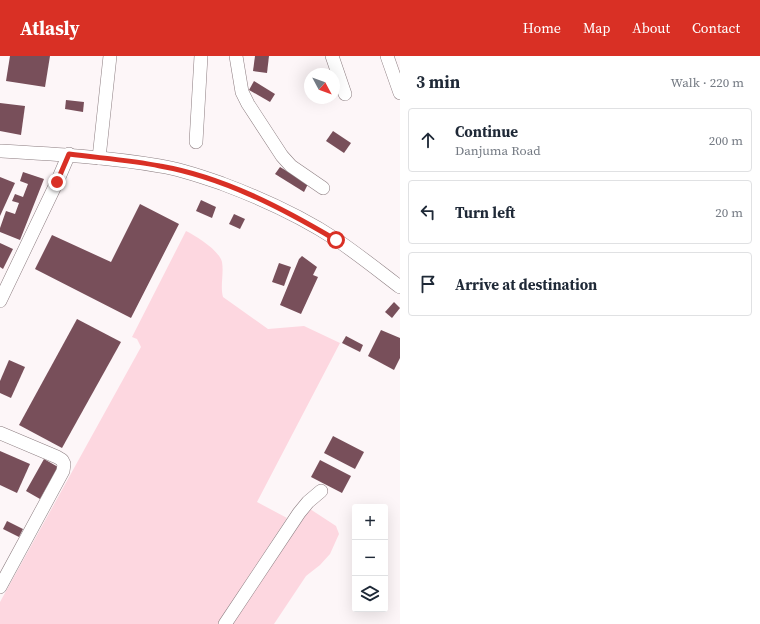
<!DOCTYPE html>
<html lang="en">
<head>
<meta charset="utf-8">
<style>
  :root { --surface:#fff; --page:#f2f2f3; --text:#1f2937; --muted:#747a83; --line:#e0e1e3; --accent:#d93025 }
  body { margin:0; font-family:"Source Serif 4",serif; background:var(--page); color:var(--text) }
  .controls { position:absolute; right:12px; bottom:12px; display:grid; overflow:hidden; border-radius:4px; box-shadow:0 4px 16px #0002 }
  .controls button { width:36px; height:36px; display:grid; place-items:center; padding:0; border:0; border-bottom:1px solid var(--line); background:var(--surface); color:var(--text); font:20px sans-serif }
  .compass { position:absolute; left:304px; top:12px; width:36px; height:36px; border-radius:50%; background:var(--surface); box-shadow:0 4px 16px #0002; rotate:131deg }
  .stop { position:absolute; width:12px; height:12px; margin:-9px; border:3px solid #d93025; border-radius:50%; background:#fff }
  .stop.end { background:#d93025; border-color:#fff; box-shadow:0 1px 4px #0008 }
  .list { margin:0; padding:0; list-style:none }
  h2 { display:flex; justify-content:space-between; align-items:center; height:52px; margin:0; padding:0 16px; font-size:17px }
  h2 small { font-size:13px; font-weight:400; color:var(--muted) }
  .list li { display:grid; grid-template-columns:26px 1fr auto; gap:12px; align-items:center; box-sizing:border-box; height:64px; margin:0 8px 8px; padding:0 8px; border:1px solid var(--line); border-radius:4px }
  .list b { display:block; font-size:15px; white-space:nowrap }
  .list p { margin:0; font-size:13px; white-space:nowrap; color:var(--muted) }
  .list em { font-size:13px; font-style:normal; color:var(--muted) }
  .icon { flex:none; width:22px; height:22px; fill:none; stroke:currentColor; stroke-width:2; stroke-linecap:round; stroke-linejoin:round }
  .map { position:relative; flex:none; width:400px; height:568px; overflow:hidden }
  header { display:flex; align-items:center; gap:24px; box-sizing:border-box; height:56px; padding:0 20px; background:var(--accent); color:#fff }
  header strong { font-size:19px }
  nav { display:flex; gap:22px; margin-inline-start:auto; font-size:14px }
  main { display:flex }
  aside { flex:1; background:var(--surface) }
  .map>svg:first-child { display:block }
  .green { fill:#fdd7e0 }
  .building { fill:#784f5a }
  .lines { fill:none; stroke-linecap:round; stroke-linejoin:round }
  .minor-casing { stroke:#8c7d80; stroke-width:14 }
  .minor { stroke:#fff; stroke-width:13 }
  .route { stroke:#d93025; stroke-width:5 }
</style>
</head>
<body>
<header>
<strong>Atlasly</strong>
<nav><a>Home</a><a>Map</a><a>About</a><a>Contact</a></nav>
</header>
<main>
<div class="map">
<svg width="400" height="568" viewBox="0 0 400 568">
  <rect width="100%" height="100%" fill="#fdf6f8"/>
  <g class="green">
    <path d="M 186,175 C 196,180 219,194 222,206 C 224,218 220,230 223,241 L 268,273 L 304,270 L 340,287 L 257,446 L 287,462 L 218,568 L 0,568 L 0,546 L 141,291 L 137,283 L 132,281 Z"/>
    <polygon points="310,453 336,470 339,478 330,498 320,509 306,520 274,568 232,568"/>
  </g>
  <g class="building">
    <polygon points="10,0 50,0 45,31 6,25"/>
    <polygon points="255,0 269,0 267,17 253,15"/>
    <polygon points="254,25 275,38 270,46 249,34"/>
    <polygon points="66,44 84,46 83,56 65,53"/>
    <polygon points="0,47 25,50 21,79 0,75"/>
    <polygon points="333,75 351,87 344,97 326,85"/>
    <polygon points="280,111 308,128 304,136 275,118"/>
    <polygon points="23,116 44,123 20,184 0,176 0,172 6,155 15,158 19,147 12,145 15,138 23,141 28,128 20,125"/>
    <polygon points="0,121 15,127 0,160"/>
    <polygon points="201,144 216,151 212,162 196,155"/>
    <polygon points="140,148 179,168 131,262 35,213 52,179 111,206"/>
    <polygon points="234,158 245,163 240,173 229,168"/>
    <polygon points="0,187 13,193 3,213 0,211"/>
    <polygon points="302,200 317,211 313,219 318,221 301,258 280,249 299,203"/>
    <polygon points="279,207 291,211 284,230 272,226"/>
    <polygon points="394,246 400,252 392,262 385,256"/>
    <polygon points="77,263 121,286 62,392 19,369"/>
    <polygon points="381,274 400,282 400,302 394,314 368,300"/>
    <polygon points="346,280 363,289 360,296 342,287"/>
    <polygon points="9,304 25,311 11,342 0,337 0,325"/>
    <polygon points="333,380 364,396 355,413 324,397"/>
    <polygon points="0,395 30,408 17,437 0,429"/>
    <polygon points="44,403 58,411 40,443 26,435"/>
    <polygon points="320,404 351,420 342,437 311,421"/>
    <polygon points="7,465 23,473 19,481 3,473"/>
  </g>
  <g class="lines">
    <g class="minor-casing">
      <g id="minor">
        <polyline points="236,0 242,36 248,48 282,100 291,110 323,132"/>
        <polyline points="332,0 345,38"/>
        <polyline points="387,0 400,37"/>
        <polyline points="196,86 201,0"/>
        <path d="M 0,95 C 53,98 107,101 160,110 C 181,113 203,121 223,128 C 263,143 302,161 337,184 C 359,199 379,215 400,231"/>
        <polyline points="99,102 110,0"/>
        <polyline points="0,245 57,126 69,98"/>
        <polyline points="0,377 57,401 62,404 64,408 63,415 0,531"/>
        <polyline points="225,568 299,457 308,446 321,435"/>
      </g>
    </g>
    <use href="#minor" class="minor"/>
  </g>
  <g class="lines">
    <path class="route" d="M 57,126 L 69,98 C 99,102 130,104 160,110 C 223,121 282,152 336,184"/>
  </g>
</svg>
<div class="controls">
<button>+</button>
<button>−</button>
<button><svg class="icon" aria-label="layers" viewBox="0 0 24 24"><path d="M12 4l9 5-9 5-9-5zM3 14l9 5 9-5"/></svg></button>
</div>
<svg class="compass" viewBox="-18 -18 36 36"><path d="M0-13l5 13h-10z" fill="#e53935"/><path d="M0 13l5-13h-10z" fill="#747a83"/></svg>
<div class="stop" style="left:336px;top:184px"></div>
<div class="stop end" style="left:57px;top:126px"></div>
</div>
<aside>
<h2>3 min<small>Walk · 220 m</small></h2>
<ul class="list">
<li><svg class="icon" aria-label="ahead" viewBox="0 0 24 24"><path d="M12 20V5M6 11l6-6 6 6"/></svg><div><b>Continue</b><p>Danjuma Road</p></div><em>200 m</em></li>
<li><svg class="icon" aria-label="left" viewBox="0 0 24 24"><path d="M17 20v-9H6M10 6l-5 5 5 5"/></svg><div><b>Turn left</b></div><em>20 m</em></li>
<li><svg class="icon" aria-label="arrive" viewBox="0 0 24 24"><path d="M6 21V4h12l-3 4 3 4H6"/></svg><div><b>Arrive at destination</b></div></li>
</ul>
</aside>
</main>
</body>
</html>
